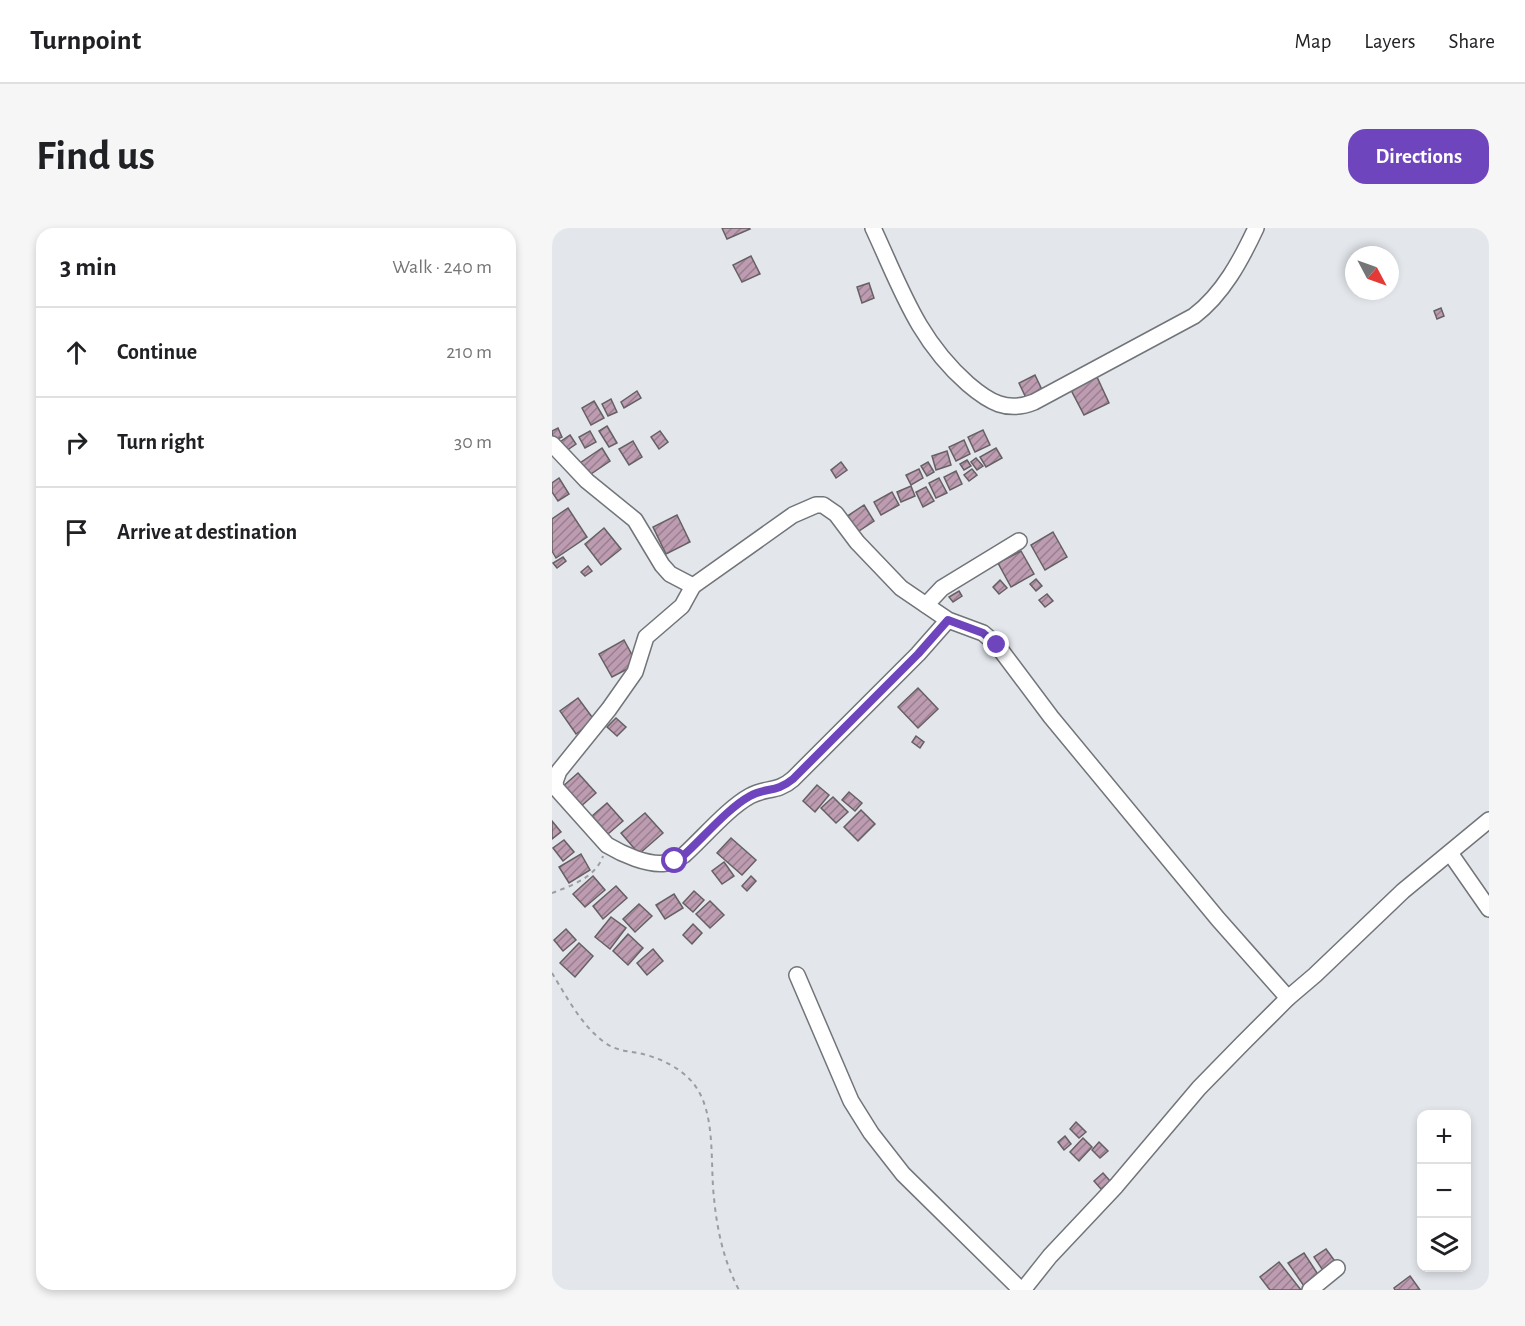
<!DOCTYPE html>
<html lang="en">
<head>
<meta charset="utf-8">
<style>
  :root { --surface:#fff; --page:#f6f6f6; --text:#202124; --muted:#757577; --line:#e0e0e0; --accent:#6e45bd }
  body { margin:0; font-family:"Alegreya Sans",sans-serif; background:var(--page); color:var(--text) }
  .controls { position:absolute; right:18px; bottom:18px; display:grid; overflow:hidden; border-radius:12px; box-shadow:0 3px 9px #0003 }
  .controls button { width:54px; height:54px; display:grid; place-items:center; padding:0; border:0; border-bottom:2px solid var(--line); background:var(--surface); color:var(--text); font:30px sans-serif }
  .compass { position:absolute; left:793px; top:18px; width:54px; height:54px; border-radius:50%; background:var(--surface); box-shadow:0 3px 9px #0003; rotate:131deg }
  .stop { position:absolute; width:18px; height:18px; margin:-14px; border:4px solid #6e45bd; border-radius:50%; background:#fff }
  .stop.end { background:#6e45bd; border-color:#fff; box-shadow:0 2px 6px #0008 }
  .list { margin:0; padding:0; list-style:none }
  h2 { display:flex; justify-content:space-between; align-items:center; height:78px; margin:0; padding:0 24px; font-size:26px }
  h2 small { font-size:20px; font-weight:400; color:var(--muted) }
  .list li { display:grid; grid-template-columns:39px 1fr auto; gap:18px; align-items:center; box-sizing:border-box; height:90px; padding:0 24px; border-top:2px solid var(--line) }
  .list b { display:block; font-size:22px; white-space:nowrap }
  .list em { font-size:20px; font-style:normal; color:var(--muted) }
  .icon { flex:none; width:33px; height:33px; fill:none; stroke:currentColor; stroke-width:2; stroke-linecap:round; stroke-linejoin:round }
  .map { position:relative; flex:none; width:937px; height:1062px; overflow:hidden; border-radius:18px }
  header { display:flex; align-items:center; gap:36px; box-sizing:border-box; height:84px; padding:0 30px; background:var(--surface); border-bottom:2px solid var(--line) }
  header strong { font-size:28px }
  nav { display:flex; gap:33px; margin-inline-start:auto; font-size:21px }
  .intro { display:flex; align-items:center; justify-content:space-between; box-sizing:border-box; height:144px; padding:0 36px }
  h1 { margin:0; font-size:42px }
  .button { padding:15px 27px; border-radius:18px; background:var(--accent); color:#fff; font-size:21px; font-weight:700 }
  main { display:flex; gap:36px; padding:0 36px }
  aside { flex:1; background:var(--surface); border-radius:18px; box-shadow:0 3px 9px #0003 }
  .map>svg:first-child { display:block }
  .building { fill:url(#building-hatch); stroke:#656063; stroke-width:1.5 }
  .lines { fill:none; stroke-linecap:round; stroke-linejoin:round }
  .minor-casing { stroke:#717479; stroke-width:18 }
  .path { stroke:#9a9ea1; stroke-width:2; stroke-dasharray:4.5 4.5; stroke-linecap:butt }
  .minor { stroke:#fff; stroke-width:15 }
  .route { stroke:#6e45bd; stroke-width:8 }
</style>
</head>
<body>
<header>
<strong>Turnpoint</strong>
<nav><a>Map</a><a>Layers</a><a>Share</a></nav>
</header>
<div class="intro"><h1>Find us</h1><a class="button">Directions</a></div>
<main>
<aside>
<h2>3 min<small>Walk · 240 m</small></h2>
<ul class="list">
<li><svg class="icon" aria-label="ahead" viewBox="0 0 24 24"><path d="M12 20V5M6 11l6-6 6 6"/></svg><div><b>Continue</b></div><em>210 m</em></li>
<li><svg class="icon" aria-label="right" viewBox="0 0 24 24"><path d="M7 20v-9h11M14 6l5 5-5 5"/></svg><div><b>Turn right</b></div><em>30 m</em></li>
<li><svg class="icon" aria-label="arrive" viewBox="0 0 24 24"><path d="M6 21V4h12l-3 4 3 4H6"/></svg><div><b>Arrive at destination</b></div></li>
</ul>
</aside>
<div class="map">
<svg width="937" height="1062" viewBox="0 0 937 1062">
  <defs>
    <pattern id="building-hatch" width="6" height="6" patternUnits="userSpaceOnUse" patternTransform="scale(1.5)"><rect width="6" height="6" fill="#bd9bb1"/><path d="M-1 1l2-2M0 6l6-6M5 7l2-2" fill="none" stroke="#997e90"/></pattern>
  </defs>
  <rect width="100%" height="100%" fill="#e3e7ec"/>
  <g class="building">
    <polygon points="170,0 197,0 198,1 175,11"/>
    <polygon points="199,28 208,46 190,54 181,37"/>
    <polygon points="317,55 322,70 310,75 305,59"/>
    <polygon points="889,80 892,88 885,91 882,83"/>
    <polygon points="483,147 491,164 475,172 467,155"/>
    <polygon points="545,149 557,175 532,187 519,162"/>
    <polygon points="85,163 89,170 72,180 69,174"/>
    <polygon points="59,171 65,184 56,188 50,176"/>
    <polygon points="42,173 52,190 39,197 30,180"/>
    <polygon points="55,198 65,215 57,219 47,203"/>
    <polygon points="6,200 10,209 1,213 0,203"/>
    <polygon points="431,202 438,217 423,224 416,209"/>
    <polygon points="38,203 44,214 33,220 27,209"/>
    <polygon points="108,203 116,214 107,221 99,209"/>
    <polygon points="18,207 24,216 11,225 5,216"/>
    <polygon points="412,212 418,226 404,233 397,219"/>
    <polygon points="81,213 90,229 77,237 67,221"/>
    <polygon points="50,220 58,233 36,248 28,235"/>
    <polygon points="444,220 450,230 434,239 428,229"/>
    <polygon points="395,223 399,237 384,242 380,228"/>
    <polygon points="424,230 431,238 425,242 419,234"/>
    <polygon points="415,232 419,238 412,242 408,236"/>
    <polygon points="289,234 295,242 284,250 279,242"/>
    <polygon points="376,234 382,244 375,248 369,238"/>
    <polygon points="367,241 371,250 359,257 354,247"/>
    <polygon points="420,241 425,247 417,253 412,247"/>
    <polygon points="404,243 410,256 398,262 392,249"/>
    <polygon points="7,250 17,266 6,273 0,264 0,255"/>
    <polygon points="387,250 395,265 384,270 377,255"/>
    <polygon points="359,258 363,268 349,274 345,264"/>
    <polygon points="374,259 382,273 371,279 364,264"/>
    <polygon points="340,264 347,277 329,287 322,274"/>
    <polygon points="312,277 322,293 304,305 294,289"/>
    <polygon points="16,280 35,309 4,330 0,323 0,291"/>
    <polygon points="125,287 138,314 114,326 101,299"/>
    <polygon points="52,300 69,321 49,337 33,316"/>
    <polygon points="501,304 515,329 493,342 479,317"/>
    <polygon points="469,323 482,346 459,359 446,335"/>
    <polygon points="11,329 14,333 5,340 1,335"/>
    <polygon points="36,338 40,343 33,348 29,344"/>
    <polygon points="484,351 490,358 484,363 478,356"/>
    <polygon points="448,352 455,360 447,366 441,359"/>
    <polygon points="407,363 410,368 401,374 397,369"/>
    <polygon points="495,366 501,373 493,379 487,372"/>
    <polygon points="72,412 85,436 60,449 47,426"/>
    <polygon points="366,460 386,481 366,500 346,479"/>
    <polygon points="26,470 43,493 24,506 8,483"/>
    <polygon points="64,490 74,499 65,508 55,499"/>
    <polygon points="364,508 372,514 368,520 360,514"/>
    <polygon points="26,545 44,565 27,580 9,560"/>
    <polygon points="265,557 277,567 263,584 251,573"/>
    <polygon points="297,564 310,575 303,583 290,572"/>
    <polygon points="281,569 296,584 284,595 269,580"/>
    <polygon points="55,575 71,593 56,606 40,588"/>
    <polygon points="309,582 323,596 306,613 292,599"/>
    <polygon points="93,585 111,605 87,626 69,605"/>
    <polygon points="0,593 9,604 0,611"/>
    <polygon points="179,610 204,632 190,647 165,625"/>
    <polygon points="12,612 22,624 11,633 1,620"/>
    <polygon points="29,626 38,642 17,655 7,639"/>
    <polygon points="172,634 182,648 170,656 160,643"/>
    <polygon points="41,648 53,662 33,679 21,666"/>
    <polygon points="199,648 204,653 195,663 190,658"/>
    <polygon points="64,658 75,670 51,691 41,678"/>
    <polygon points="142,663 152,672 141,684 131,675"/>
    <polygon points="122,666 131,680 113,691 104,677"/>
    <polygon points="158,673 172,687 158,700 144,686"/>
    <polygon points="87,676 100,688 83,704 71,691"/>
    <polygon points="59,689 74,700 58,721 43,709"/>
    <polygon points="141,696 150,705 140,716 131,707"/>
    <polygon points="14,701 24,712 11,723 2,712"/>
    <polygon points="76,706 91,720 76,737 61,723"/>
    <polygon points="27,715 41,728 23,749 8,735"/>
    <polygon points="101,721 111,733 95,747 85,735"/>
    <polygon points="524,894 534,904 527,910 518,901"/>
    <polygon points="513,908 519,916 512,922 506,914"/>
    <polygon points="531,910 540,919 527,933 518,924"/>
    <polygon points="547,914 556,923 548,930 540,922"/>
    <polygon points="551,945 558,953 549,961 542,953"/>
    <polygon points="774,1021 785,1036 772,1044 762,1029"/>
    <polygon points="752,1025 767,1048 752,1058 736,1035"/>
    <polygon points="727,1034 749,1062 718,1062 708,1049"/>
    <polygon points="858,1048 868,1062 843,1062 842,1060"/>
  </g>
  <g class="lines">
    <g class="minor-casing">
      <g id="minor">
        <path d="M 321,0 C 349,60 365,111 416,156 C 437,174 455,185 482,174 L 642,88 C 671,66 689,32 704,0"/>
        <polyline points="0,216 35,253 83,292 110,337 118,346 141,358"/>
        <polyline points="374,377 390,360 467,313"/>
        <path d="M 396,392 L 366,426 L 241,551 C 225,565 214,559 198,568 C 176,580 151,610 132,627 C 126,631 121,634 114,635 C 96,638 70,626 55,617 L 4,560 L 3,554 L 7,543 L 57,481 L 83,444 L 94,409 L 130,378 L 141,358 L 241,287 L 264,277 L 271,277 L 284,286 L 305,314 L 349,360 L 396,392 L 431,405 L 445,417 L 499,489 L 666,691 L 736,770"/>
        <polyline points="898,625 937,681"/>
        <polyline points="245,747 299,873 319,905 351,946 469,1062"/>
        <polyline points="471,1062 498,1028 564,958 647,860 690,816 736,770 763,747 851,663 937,592"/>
        <polyline points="758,1062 785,1040"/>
      </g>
    </g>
    <g class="path">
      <path d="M 0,665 C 19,658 44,649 51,628"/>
      <path d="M 0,745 C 14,768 30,798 52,814 C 63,822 73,823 86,825 C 107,829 132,841 144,859 C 164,888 158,936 162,970 C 165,1002 172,1034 187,1062"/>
    </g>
    <use href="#minor" class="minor"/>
  </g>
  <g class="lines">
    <path class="route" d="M 123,633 L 132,627 C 151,610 176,580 198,568 C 214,559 224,565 241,551 L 366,426 L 396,392 L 431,405 L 445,417"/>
  </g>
</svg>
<div class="controls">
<button>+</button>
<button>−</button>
<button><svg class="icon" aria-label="layers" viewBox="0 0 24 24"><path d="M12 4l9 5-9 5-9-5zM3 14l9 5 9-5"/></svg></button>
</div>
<svg class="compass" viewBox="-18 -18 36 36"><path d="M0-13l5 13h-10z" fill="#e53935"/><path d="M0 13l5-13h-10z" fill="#757577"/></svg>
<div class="stop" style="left:123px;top:633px"></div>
<div class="stop end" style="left:445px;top:417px"></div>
</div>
</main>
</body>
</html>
